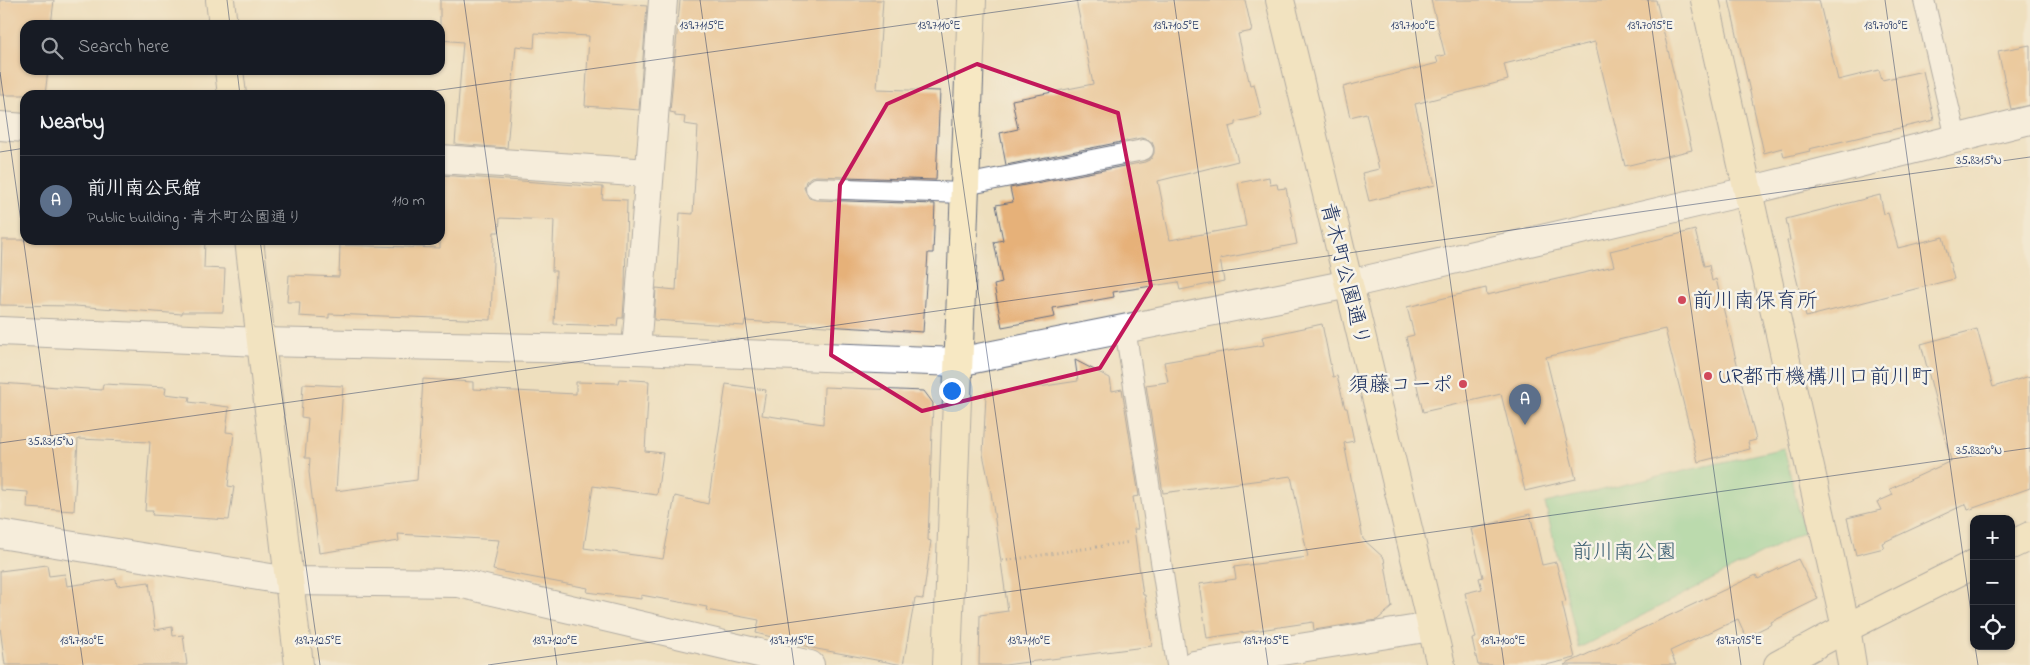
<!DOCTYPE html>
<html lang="en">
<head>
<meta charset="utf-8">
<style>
  :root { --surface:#171b24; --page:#242831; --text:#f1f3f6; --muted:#9ea1a6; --line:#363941; --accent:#0b8043 }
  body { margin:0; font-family:"Indie Flower","Klee One",sans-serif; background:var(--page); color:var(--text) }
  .controls { position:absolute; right:15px; bottom:15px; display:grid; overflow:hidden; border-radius:10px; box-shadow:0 1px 4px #0004 }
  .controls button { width:45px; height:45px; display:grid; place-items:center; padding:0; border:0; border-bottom:1px solid var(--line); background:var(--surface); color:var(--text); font:25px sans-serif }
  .you { position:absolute; left:951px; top:390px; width:18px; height:18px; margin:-12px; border:4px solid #fff; border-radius:50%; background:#1a73e8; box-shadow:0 0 0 8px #1a73e833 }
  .badge { display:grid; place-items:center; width:32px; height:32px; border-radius:50%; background:var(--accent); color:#fff; font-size:16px; font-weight:700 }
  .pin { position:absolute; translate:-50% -41px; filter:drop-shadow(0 1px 2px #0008) }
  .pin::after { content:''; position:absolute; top:26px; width:18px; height:15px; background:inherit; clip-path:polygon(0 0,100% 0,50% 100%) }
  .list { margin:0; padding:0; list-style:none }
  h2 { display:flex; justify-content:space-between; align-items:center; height:65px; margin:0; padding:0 20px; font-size:21px }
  h2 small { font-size:16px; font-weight:400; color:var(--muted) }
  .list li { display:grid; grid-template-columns:32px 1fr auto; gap:15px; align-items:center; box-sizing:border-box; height:90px; padding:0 20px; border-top:1px solid var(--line) }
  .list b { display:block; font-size:19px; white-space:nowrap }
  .list p { margin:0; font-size:16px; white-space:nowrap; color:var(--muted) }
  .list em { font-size:16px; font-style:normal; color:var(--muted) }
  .icon { flex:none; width:28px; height:28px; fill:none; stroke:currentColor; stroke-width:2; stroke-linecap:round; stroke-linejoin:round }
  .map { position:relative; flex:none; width:2030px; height:665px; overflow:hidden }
  .search { position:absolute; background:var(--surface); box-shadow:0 1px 4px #0004; left:20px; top:20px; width:425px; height:55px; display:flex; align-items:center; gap:12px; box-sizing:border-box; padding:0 18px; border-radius:15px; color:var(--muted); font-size:19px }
  .panel { position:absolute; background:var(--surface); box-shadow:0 1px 4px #0004; left:20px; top:90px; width:425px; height:155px; border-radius:15px }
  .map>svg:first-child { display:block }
  .green { fill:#7bd49a; stroke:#4b827c }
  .building { fill:#e6b179 }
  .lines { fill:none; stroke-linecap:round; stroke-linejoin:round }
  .lane-casing { stroke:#656d80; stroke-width:22 }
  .street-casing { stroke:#656d80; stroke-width:30 }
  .secondary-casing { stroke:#656d80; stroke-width:30 }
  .path { stroke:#656d80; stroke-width:3; stroke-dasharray:1 4; stroke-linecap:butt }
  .lane { stroke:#fff; stroke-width:20 }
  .street { stroke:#fff; stroke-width:28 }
  .secondary { stroke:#f7e8c3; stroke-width:28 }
  .marked { fill:none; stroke:#c2185b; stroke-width:4; stroke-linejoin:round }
  .ticks { fill:none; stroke:#1b2f5e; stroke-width:1; stroke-opacity:0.45 }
  .poi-dot { fill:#d1495b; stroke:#f7f3e8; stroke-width:2 }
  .labels { text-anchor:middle; stroke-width:5; stroke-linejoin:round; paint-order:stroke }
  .street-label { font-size:21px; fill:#1b2f5e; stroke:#f7f3e8 }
  .poi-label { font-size:21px; fill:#1b2f5e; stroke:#f7f3e8; text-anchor:start }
  .park-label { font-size:21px; fill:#33586d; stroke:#f7f3e8 }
  .ticks-label { font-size:12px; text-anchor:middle; fill:#1b2f5e; stroke:#f7f3e8; stroke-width:5; stroke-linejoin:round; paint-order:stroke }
</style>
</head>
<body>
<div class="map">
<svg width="2030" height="665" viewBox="0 0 2030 665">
  <rect width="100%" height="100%" fill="#f7f3e8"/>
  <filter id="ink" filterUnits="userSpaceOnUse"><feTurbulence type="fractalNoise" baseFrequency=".02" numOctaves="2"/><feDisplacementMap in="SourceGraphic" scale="10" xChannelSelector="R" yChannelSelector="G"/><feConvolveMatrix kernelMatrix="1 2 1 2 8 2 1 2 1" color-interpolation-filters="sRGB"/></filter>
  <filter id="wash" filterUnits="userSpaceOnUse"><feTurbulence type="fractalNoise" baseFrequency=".0096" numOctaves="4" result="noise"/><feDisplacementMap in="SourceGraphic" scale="20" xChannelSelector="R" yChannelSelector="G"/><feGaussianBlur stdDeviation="1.12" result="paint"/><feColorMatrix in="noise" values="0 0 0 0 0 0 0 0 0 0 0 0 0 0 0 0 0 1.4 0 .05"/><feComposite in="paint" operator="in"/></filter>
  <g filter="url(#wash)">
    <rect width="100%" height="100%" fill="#eedfbe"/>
    <polygon class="green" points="1784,448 1804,532 1579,648 1545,503"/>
    <g id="blocks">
      <g class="building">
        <polygon points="0,0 54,0 51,25 25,25 25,70 48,70 45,95 0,95"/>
        <polygon points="440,0 576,0 647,6 639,110 585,106 589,36 535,33 534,48 516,46 507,148 455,144 463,42 440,40"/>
        <polygon points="680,0 883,0 877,89 940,91 936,180 816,176 811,177 806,181 804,188 809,198 816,200 935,204 933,253 928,253 923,332 745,321 744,326 654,320 656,288 676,290 680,213 693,214 698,126 684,124 685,117 675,116 675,113 670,112"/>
        <polygon points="1076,0 1245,0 1252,31 1238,34 1250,85 1254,84 1262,116 1236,122 1236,125 1229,127 1238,161 1158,181 1170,240 1246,226 1238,183 1269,177 1270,185 1277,184 1278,189 1286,188 1297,244 1220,259 1224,281 1180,290 1178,282 1113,292 1114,297 1053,308 1055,317 1002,327 994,285 1002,283 994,242 1003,240 996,205 1013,202 1010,188 1145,162 1151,159 1154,153 1154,147 1152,142 1146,139 1141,138 1006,165 1000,133 1018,129 1012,100 1093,84"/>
        <polygon points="1431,0 1656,0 1692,150 1625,166 1595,42 1504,64 1508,80 1415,104 1435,185 1369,201 1362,173 1379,169 1366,113 1350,117 1343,87 1438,63 1436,57 1445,55"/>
        <polygon points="1729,0 1819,0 1838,80 1879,70 1882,80 1923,71 1934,120 1809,149 1810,151 1784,157 1782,148 1764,153"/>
        <polygon points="2030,45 2030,105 2011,109 1998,51"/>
        <polygon points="440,175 603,187 602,199 627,200 625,286 623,318 618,318 617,326 554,324 556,271 552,271 554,220 500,218 499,232 494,232 491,320 329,314 329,318 299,316 300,302 287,302 289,275 339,277 340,245 440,248"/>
        <polygon points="1880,195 1884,214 1888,213 1898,248 1943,237 1954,279 1806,317 1787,241 1790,240 1786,219"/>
        <polygon points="1695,230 1704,266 1709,265 1712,281 1716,279 1756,440 1748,442 1750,449 1698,462 1665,329 1546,357 1576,479 1525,491 1501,394 1423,412 1406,337 1414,335 1407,307 1486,288 1487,295 1614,266 1610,251"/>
        <polygon points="2,240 205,240 204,268 225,269 223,312 182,312 182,314 75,306 0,305"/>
        <polygon points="1322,324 1333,377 1337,376 1345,408 1347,408 1354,441 1344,443 1363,539 1384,558 1392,607 1377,620 1314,630 1313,622 1207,638 1199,584 1236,579 1234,567 1308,557 1291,476 1163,493 1146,385 1168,382 1164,362 1264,345 1262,337"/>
        <polygon points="1977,329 1993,387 2030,376 2030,488 1968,510 1966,504 1882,543 1884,548 1856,555 1847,518 1881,510 1877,502 1893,495 1890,489 1951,461 1921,344"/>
        <polygon points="1075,360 1110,378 1112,391 1122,389 1139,496 1133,497 1138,529 1134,529 1143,595 1145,595 1152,646 1005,665 979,665 980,615 1008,611 991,492 983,454 986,395 1078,381"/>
        <polygon points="423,379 473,382 473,389 576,394 576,382 618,383 619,379 649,381 645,451 663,453 657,495 593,486 584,548 663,559 675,496 708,504 726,384 766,390 762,415 823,424 824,387 924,391 933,403 928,540 931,541 923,599 915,598 903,665 817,649 756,633 759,620 706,610 707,607 641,595 641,599 587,592 588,588 493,570 499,540 398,534 399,541 319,553 309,472 310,458 305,458 308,418 301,417 303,384 343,386 336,491 417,480"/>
        <polygon points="0,383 102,390 103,384 166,387 165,394 190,397 189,402 229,407 226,432 234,433 228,486 234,487 229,520 152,515 153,511 145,511 150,442 78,439 74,511 27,508 28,492 0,490"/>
        <polygon points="1530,514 1542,565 1556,562 1566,602 1562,603 1575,658 1546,665 1478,665 1472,639 1476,638 1465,593 1482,589 1479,578 1483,577 1471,529"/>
        <polygon points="1798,559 1818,599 1771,622 1772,624 1746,637 1738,619 1670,651 1676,665 1564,665 1756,575 1758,579"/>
        <polygon points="47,565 49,576 65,574 67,586 116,579 117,586 149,582 155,630 172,627 173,636 183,635 187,665 5,665 0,628 0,571"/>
      </g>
    </g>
  </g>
  <g filter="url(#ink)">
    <use href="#blocks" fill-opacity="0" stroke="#656d80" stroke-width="1"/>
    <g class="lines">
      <g class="lane-casing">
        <g id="lane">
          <polyline points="1924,0 1956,138"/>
          <polyline points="965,185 1143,150"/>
          <polyline points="816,188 964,193"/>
          <polyline points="1125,328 1177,665"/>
        </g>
      </g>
      <g class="street-casing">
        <g id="street">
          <polyline points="0,126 25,128"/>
          <polyline points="440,159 649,173"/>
          <polyline points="0,331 261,342 636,350 958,362 1349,284 1748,191 2030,120"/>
          <polyline points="636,350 663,0"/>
          <polyline points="0,534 289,581 459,583 810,665"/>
          <polyline points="1194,665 1431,627"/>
        </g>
      </g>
      <g class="secondary-casing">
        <g id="secondary">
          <polyline points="220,0 223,25"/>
          <polyline points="1280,0 1441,665"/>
          <polyline points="1705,0 1846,628 1852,665"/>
          <polyline points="229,70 232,95"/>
          <polyline points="249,240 299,665"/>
          <polyline points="2011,545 2030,536"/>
          <polyline points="947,665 972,0"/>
          <polyline points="1778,665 1846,628 1974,564"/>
        </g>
      </g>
      <polyline class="path" points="1002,561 1130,542"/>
      <use href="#lane" class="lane"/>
      <use href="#street" class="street"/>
      <use href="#secondary" class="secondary"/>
    </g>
  </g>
  <path d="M0 0H2030V665H0ZM 977,64 L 1118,113 L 1151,286 L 1100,368 L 922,411 L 831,355 L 840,185 L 887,104 Z" fill="#eedfbe" fill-opacity=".55" fill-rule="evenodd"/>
  <path class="marked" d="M 977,64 L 1118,113 L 1151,286 L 1100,368 L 922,411 L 831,355 L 840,185 L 887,104 Z"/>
  <path class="ticks" d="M 227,0 L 230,25M 464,0 L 557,665M 700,0 L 794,665M 937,0 L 1031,665M 1174,0 L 1268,665M 1411,0 L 1504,665M 1648,0 L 1741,665M 1885,0 L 1974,634M 237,70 L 240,95M 0,72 L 83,665M 405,95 L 1081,0M 0,152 L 25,148M 260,240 L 320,665M 0,443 L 2030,157M 1975,646 L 1978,665M 488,665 L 2030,448"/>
  <g class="poi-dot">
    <circle cx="1682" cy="300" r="5"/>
    <circle cx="1708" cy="376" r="5"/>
    <circle cx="1463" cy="384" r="5"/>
  </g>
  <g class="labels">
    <g class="street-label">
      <text transform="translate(1346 274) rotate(76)" y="7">青木町公園通り</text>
    </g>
    <g class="poi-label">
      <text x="1692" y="307">前川南保育所</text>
      <text x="1718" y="383">UR都市機構川口前川町</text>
      <text x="1453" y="391" text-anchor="end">須藤コーポ</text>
    </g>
    <g class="park-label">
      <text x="1624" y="558">前川南公園</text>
    </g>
  </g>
  <g class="ticks-label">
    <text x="702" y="29">139.7115°E</text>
    <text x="939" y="29">139.7110°E</text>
    <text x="1176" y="29">139.7105°E</text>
    <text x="1413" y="29">139.7100°E</text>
    <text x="1650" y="29">139.7095°E</text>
    <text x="1886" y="29">139.7090°E</text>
    <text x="1979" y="164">35.8315°N</text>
    <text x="51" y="445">35.8315°N</text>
    <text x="1979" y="454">35.8320°N</text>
    <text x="82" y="644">139.7130°E</text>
    <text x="318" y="644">139.7125°E</text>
    <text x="555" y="644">139.7120°E</text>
    <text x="792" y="644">139.7115°E</text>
    <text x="1029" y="644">139.7110°E</text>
    <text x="1266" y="644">139.7105°E</text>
    <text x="1503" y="644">139.7100°E</text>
    <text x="1739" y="644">139.7095°E</text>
  </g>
</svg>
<div class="controls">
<button>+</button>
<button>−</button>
<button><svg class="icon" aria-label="locate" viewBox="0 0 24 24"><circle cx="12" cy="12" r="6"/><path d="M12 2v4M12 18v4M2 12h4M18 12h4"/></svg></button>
</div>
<div class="you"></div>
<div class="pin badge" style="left:1525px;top:425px;background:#5c6f8a">A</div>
<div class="search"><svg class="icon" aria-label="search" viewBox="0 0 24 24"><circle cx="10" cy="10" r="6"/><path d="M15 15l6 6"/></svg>Search here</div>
<section class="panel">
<h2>Nearby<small></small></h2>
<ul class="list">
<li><span class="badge" style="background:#5c6f8a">A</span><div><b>前川南公民館</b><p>Public building · 青木町公園通り</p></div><em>110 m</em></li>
</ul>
</section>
</div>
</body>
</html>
